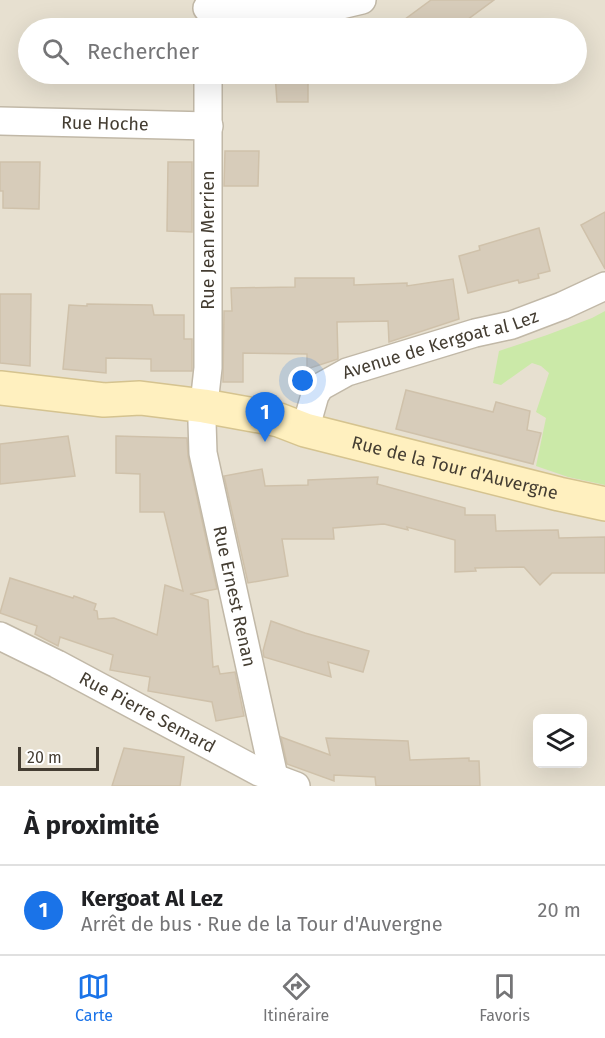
<!DOCTYPE html>
<html lang="fr">
<head>
<meta charset="utf-8">
<style>
  :root { --surface:#fff; --page:#f6f6f6; --text:#202124; --muted:#757577; --line:#e0e0e0; --accent:#1a73e8 }
  body { margin:0; font-family:"Fira Sans",sans-serif; background:var(--page); color:var(--text) }
  .controls { position:absolute; right:18px; bottom:18px; display:grid; overflow:hidden; border-radius:9px; box-shadow:0 6px 24px #0002 }
  .controls button { width:54px; height:54px; display:grid; place-items:center; padding:0; border:0; border-bottom:2px solid var(--line); background:var(--surface); color:var(--text); font:30px sans-serif }
  .scale { position:absolute; left:18px; bottom:15px; width:81px; box-sizing:border-box; padding-left:6px; border:3px solid #443d32; border-top:0; font-size:16px; line-height:21px; white-space:nowrap; color:#443d32; -webkit-text-stroke:4px #fff; paint-order:stroke }
  .you { position:absolute; left:303px; top:381px; width:21px; height:21px; margin:-15px; border:4px solid #fff; border-radius:50%; background:#1a73e8; box-shadow:0 0 0 9px #1a73e833 }
  .badge { display:grid; place-items:center; width:39px; height:39px; border-radius:50%; background:var(--accent); color:#fff; font-size:20px; font-weight:700 }
  .pin { position:absolute; translate:-50% -50px; filter:drop-shadow(0 2px 3px #0008) }
  .pin::after { content:''; position:absolute; top:32px; width:21px; height:18px; background:inherit; clip-path:polygon(0 0,100% 0,50% 100%) }
  .list { margin:0; padding:0; list-style:none }
  h2 { display:flex; justify-content:space-between; align-items:center; height:78px; margin:0; padding:0 24px; font-size:26px }
  h2 small { font-size:20px; font-weight:400; color:var(--muted) }
  .list li { display:grid; grid-template-columns:39px 1fr auto; gap:18px; align-items:center; box-sizing:border-box; height:90px; padding:0 24px; border-top:2px solid var(--line) }
  .list b { display:block; font-size:22px; white-space:nowrap }
  .list p { margin:0; font-size:20px; white-space:nowrap; color:var(--muted) }
  .list em { font-size:20px; font-style:normal; color:var(--muted) }
  .icon { flex:none; width:33px; height:33px; fill:none; stroke:currentColor; stroke-width:2; stroke-linecap:round; stroke-linejoin:round }
  .map { position:relative; flex:none; width:605px; height:786px; overflow:hidden }
  .search { position:absolute; background:var(--surface); box-shadow:0 6px 24px #0002; left:18px; right:18px; top:18px; height:66px; display:flex; align-items:center; gap:15px; box-sizing:border-box; padding:0 21px; border-radius:33px; color:var(--muted); font-size:22px }
  .sheet { height:168px; background:var(--surface) }
  nav { display:flex; justify-content:space-around; align-items:center; box-sizing:border-box; height:84px; border-top:2px solid var(--line); background:var(--surface); font-size:16px; color:var(--muted) }
  nav a { display:grid; justify-items:center; gap:3px }
  nav .on { color:var(--accent) }
  .map>svg:first-child { display:block }
  .residential { fill:#e7e0d0; fill-rule:evenodd }
  .green { fill:#cbe9a8 }
  .building { fill:#d7ccba; stroke:#cfc1aa; stroke-width:1.5 }
  .lines { fill:none; stroke-linecap:round; stroke-linejoin:round }
  .street-casing { stroke:#c1b8a7; stroke-width:30 }
  .secondary-casing { stroke:#d5c38f; stroke-width:36 }
  .street { stroke:#fff; stroke-width:27 }
  .secondary { stroke:#fff0bf; stroke-width:33 }
  .labels { text-anchor:middle; stroke-width:4.5; stroke-linejoin:round; paint-order:stroke }
  .street-label { font-size:18px; fill:#443d32; stroke:#fff }
</style>
</head>
<body>
<div class="map">
<svg width="605" height="786" viewBox="0 0 605 786">
  <rect width="100%" height="100%" fill="#f2eee2"/>
  <path class="residential" d="M 0,0 L 605,0 L 605,786 L 0,786 ZM 28,28 L 576,28 L 576,74 L 28,74 ZM 538,718 L 582,718 L 582,764 L 538,764 Z"/>
  <polygon class="green" points="605,311 605,485 568,477 536,466 546,418 536,412 549,373 541,366 532,363 501,385 493,383 499,351 547,335 592,318"/>
  <g class="building">
    <polygon points="431,0 494,0 456,28 393,28"/>
    <polygon points="275,74 308,74 308,102 277,102"/>
    <polygon points="225,151 259,151 258,186 224,186"/>
    <polygon points="0,162 40,162 39,209 3,208 3,191 0,191"/>
    <polygon points="168,162 192,162 192,232 167,231"/>
    <polygon points="605,212 605,269 581,225"/>
    <polygon points="539,228 550,271 538,274 539,278 519,283 518,280 468,293 459,256 480,250 479,246"/>
    <polygon points="295,278 354,278 354,285 407,283 407,286 453,279 459,319 389,342 388,321 337,322 338,359 307,369 307,354 243,353 243,382 223,382 224,311 232,311 231,288 295,287"/>
    <polygon points="0,294 31,294 30,366 0,363"/>
    <polygon points="87,304 152,305 154,315 184,315 184,339 192,339 192,371 151,371 151,359 106,358 106,373 63,369 69,305 87,306"/>
    <polygon points="406,390 493,412 496,402 530,411 527,430 541,433 533,464 396,429"/>
    <polygon points="68,436 75,476 0,484 0,444"/>
    <polygon points="116,436 187,438 188,456 217,589 190,594 208,600 213,667 218,666 220,674 235,672 244,716 216,721 212,702 148,691 150,677 110,670 113,655 60,637 58,646 35,634 37,626 0,613 10,578 73,598 74,596 96,604 94,610 97,611 98,619 114,618 157,635 165,585 183,591 164,512 140,512 140,474 116,473"/>
    <polygon points="262,469 265,486 308,485 308,480 378,477 377,484 465,508 465,515 495,515 496,531 558,530 559,538 605,537 605,573 552,573 540,585 524,567 475,568 476,571 455,572 455,540 407,527 408,530 384,524 333,528 334,539 282,539 288,576 248,583 224,476"/>
    <polygon points="271,621 305,633 369,651 363,672 328,662 331,677 264,657 263,651"/>
    <polygon points="281,737 330,755 326,738 408,741 410,760 469,758 469,761 479,761 480,786 376,786 375,777 334,775 334,781 287,764"/>
    <polygon points="124,748 184,757 180,786 112,786"/>
  </g>
  <g class="lines">
    <g class="street-casing">
      <g id="street">
        <polyline points="207,8 318,7 341,5 362,0"/>
        <path id="s1" d="M 208,74 L 208,368 L 202,422 L 203,453 L 276,786"/>
        <path id="s2" d="M 0,121 L 209,126"/>
        <path id="s3" d="M 305,430 L 315,395 L 320,387 L 347,372 L 475,333 L 512,325 L 562,306 L 605,286"/>
        <path id="s4" d="M 0,636 L 57,664 L 259,772 L 296,786"/>
      </g>
    </g>
    <g class="secondary-casing">
      <g id="secondary">
        <path id="s5" d="M 0,388 L 104,400 L 140,398 L 204,406 L 265,417 L 279,420 L 305,430 L 559,494 L 605,504"/>
      </g>
    </g>
    <use href="#street" class="street"/>
    <use href="#secondary" class="secondary"/>
  </g>
  <g class="labels">
    <g class="street-label">
      <text dy="6" stroke="none"><textPath href="#s2" startOffset="105">Rue Hoche</textPath></text>
      <text transform="translate(208 240) rotate(-90)" y="6">Rue Jean Merrien</text>
      <text dy="6" stroke="none"><textPath href="#s3" startOffset="174">Avenue de Kergoat al Lez</textPath></text>
      <text dy="6" stroke="none"><textPath href="#s5" startOffset="464">Rue de la Tour d'Auvergne</textPath></text>
      <text dy="6" stroke="none"><textPath href="#s1" startOffset="526">Rue Ernest Renan</textPath></text>
      <text dy="6" stroke="none"><textPath href="#s4" startOffset="166">Rue Pierre Semard</textPath></text>
    </g>
  </g>
</svg>
<div class="controls">
<button><svg class="icon" aria-label="layers" viewBox="0 0 24 24"><path d="M12 4l9 5-9 5-9-5zM3 14l9 5 9-5"/></svg></button>
</div>
<div class="scale">20 m</div>
<div class="you"></div>
<div class="pin badge" style="left:265px;top:442px">1</div>
<div class="search"><svg class="icon" aria-label="search" viewBox="0 0 24 24"><circle cx="10" cy="10" r="6"/><path d="M15 15l6 6"/></svg>Rechercher</div>
</div>
<section class="sheet">
<h2>À proximité<small></small></h2>
<ul class="list">
<li><span class="badge">1</span><div><b>Kergoat Al Lez</b><p>Arrêt de bus · Rue de la Tour d'Auvergne</p></div><em>20 m</em></li>
</ul>
</section>
<nav>
<a class="on"><svg class="icon" aria-label="map" viewBox="0 0 24 24"><path d="M3 6l6-2 6 2 6-2v14l-6 2-6-2-6 2zM9 4v14M15 6v14"/></svg>Carte</a>
<a><svg class="icon" aria-label="directions" viewBox="0 0 24 24"><path d="M12 3l9 9-9 9-9-9zM9 14v-3h6M13 9l2 2-2 2"/></svg>Itinéraire</a>
<a><svg class="icon" aria-label="saved" viewBox="0 0 24 24"><path d="M7 4h10v16l-5-4-5 4z"/></svg>Favoris</a>
</nav>
</body>
</html>
